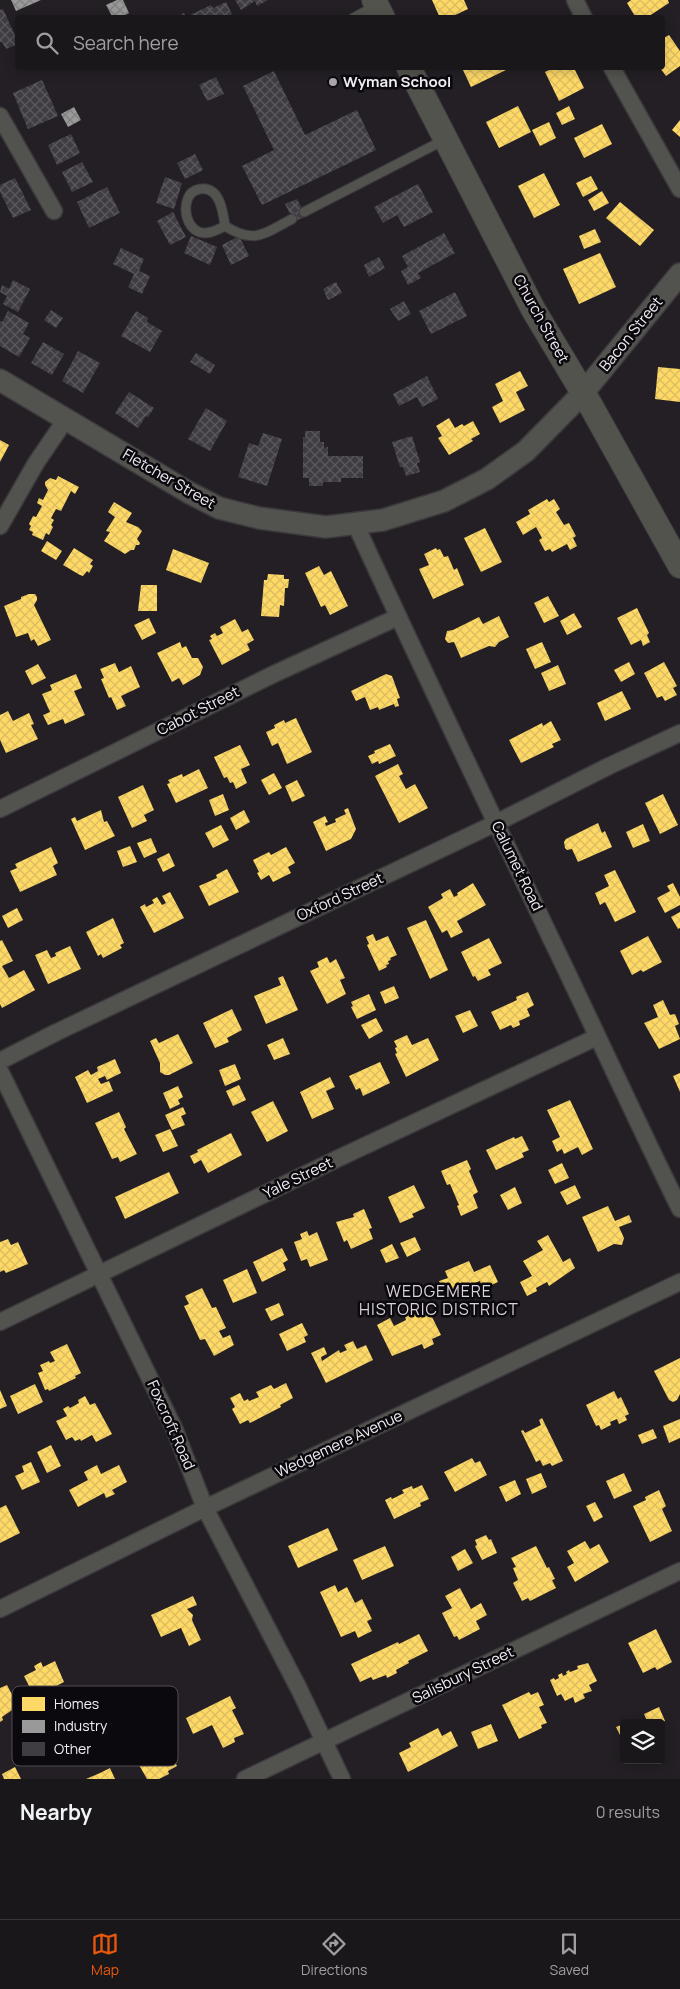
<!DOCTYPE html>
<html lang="en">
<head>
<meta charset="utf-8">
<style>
  :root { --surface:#1a171b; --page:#272428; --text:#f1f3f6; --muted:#9f9fa3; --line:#38363a; --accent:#ea580c }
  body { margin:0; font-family:Manrope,sans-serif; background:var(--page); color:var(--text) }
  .controls { position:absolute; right:15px; bottom:15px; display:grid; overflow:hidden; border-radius:5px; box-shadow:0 2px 12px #0003 }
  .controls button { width:45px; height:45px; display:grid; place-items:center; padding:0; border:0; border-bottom:1px solid var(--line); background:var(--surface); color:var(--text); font:25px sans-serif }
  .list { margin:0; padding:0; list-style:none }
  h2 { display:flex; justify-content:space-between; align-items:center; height:65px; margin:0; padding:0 20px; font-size:21px }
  h2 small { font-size:16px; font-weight:400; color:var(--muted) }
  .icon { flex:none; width:28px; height:28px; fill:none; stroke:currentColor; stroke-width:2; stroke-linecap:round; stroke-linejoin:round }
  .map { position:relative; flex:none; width:680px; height:1779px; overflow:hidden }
  .search { position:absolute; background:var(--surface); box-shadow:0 2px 12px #0003; left:15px; right:15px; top:15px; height:55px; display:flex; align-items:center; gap:12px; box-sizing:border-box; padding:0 18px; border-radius:5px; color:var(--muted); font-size:19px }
  .sheet { height:140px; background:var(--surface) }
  nav { display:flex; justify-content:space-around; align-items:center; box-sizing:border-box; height:70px; border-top:1px solid var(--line); background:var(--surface); font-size:14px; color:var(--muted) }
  nav a { display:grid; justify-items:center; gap:2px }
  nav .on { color:var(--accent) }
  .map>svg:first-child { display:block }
  .homes { fill:url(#homes-cross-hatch) }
  .industry { fill:url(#industry-cross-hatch) }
  .building { fill:url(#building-cross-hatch) }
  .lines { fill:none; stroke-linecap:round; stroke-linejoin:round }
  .service-casing { stroke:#3b393c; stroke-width:11 }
  .minor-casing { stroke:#3b393c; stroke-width:19 }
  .tertiary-casing { stroke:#3b393c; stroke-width:24 }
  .secondary-casing { stroke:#3b393c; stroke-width:26 }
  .service { stroke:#52524f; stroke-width:9 }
  .minor { stroke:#52524f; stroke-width:16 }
  .tertiary { stroke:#52524f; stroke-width:21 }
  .secondary { stroke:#53534e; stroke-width:24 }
  .poi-dot { fill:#aaa5ab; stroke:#0b090d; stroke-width:2 }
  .labels { text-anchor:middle; stroke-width:5; stroke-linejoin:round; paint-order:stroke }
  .poi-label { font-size:15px; font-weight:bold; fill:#f2edf4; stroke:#0b090d; text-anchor:start }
  .street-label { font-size:15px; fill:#f2edf4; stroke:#0b090d }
  .neighbourhood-label { font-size:16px; letter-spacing:1px; fill:#dcd3df; stroke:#0b090d }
  .key { fill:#0b090d; stroke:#504d52; stroke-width:1 }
  .key-label { font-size:14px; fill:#f2edf4 }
</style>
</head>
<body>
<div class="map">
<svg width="680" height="1779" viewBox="0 0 680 1779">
  <defs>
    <pattern id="homes-cross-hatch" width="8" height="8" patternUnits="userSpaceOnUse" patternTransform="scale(1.25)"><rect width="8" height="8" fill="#ffd966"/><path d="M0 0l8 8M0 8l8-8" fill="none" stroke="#dbbc60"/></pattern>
    <pattern id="industry-cross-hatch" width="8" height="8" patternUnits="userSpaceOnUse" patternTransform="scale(1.25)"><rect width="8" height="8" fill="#999"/><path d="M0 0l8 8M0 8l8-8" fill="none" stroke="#818081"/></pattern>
    <pattern id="building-cross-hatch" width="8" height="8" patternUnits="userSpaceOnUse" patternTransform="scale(1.25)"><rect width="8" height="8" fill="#403d42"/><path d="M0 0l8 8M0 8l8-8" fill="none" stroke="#5c595e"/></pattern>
  </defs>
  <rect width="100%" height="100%" fill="#231f24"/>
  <g class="homes">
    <polygon points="432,0 464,0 468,9 449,18 440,18"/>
    <polygon points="631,0 668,0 669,3 646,18 636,18 627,3"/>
    <polygon points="669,35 680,51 680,66 666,76 660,68 662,68 662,39"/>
    <polygon points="462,68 507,68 508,69 471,87"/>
    <polygon points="553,68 574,68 584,88 559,101 545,72"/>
    <polygon points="518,106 531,132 499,148 486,122"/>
    <polygon points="569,106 575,119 562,125 556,113"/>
    <polygon points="680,120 680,137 672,130"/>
    <polygon points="549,122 556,138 540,146 532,130"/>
    <polygon points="602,124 612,144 584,158 574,138"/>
    <polygon points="544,173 560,205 534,218 518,186"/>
    <polygon points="591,176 598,189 583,197 576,183"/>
    <polygon points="602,191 609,203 594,211 588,200"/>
    <polygon points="620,202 654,230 640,246 606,218"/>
    <polygon points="595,229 601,242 584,249 579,236"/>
    <polygon points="600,253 616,287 579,304 563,269"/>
    <polygon points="658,367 680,369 680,402 655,399"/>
    <polygon points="520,371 528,386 516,392 525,410 500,423 492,407 503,401 495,384"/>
    <polygon points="449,418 455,428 462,424 464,426 473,421 480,434 471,439 473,441 449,455 438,438 442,436 436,426"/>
    <polygon points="0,440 9,445 0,462"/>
    <polygon points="58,476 79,487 75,494 71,491 61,511 56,509 51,518 54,520 51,525 53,527 49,535 46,533 43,540 32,535 33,532 29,530 31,526 29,524 33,516 36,517 42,506 37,503 39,498 43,500 48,490 45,485 45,482 50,478 56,480"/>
    <polygon points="547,499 549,502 554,499 560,509 556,512 564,525 569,523 576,536 573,538 577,546 570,550 567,544 552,552 550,549 545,551 539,540 542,538 536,527 523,535 516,522 530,514 528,510"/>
    <polygon points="114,502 132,513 126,522 138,527 142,531 137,539 140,543 139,545 136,545 134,550 131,550 125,554 104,541 110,532 106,531 115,517 108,512"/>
    <polygon points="485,528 502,562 481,572 464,538"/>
    <polygon points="47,541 62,551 56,560 41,551"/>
    <polygon points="74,548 93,560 90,564 93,566 89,573 87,571 83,576 80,575 63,565"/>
    <polygon points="436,548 437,550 440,549 444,557 448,556 454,570 457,568 464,585 433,599 419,569 429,565 424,554"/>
    <polygon points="173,549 209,563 201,583 166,570"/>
    <polygon points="319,566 324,575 331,571 348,606 330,615 325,605 321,607 305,573"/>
    <polygon points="268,574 284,575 284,579 289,579 288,588 285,588 284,606 280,605 279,617 261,616 264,580 267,580"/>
    <polygon points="141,585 157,585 157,611 138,611"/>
    <polygon points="29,594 35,594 37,597 37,600 34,605 51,640 38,646 34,639 31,641 28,633 16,637 4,606 21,599 21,597"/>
    <polygon points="548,596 559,616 544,623 534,603"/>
    <polygon points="637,608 649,633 647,635 650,642 643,646 641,640 631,645 617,618"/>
    <polygon points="574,613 582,627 567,635 560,621"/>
    <polygon points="499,616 509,637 499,642 495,647 489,646 461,658 454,642 448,643 445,639 447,631 453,630 479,617 483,624"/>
    <polygon points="149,618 156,633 142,640 134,625"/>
    <polygon points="235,619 242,632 248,629 254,640 247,644 250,650 222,665 209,640 212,639 210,636 215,633 217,636 223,633 220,627"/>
    <polygon points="180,642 182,648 186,646 192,658 198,658 203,667 200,675 183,685 179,678 172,682 157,653"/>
    <polygon points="542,642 551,662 535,669 526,649"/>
    <polygon points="629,662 635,674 621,682 614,670"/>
    <polygon points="664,662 677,686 673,688 677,695 665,701 662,696 657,698 644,673"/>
    <polygon points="115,663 119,672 131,666 140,687 121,696 126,706 117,710 111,697 109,698 101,679 104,678 100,669"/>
    <polygon points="38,664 46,678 32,685 25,671"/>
    <polygon points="558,665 566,684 549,691 541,673"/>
    <polygon points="76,674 82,688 74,691 85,715 65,724 63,719 48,725 43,715 50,712 42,694 52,690 50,685"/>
    <polygon points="386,674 392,676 400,698 397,699 399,706 395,707 394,704 379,710 378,707 370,710 365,697 356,701 351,691"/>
    <polygon points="622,691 631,709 605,721 597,703"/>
    <polygon points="8,711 13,721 29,713 34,724 31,725 38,739 6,753 0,740 0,715"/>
    <polygon points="296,718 312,752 287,764 278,743 272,746 266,732 275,728 274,725 284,720 285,723"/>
    <polygon points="551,721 561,740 552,744 554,747 521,763 509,740 542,723 543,726"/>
    <polygon points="390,744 396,756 379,764 378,761 372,764 368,756 375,753 374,751"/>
    <polygon points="240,745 250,765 241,769 247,783 236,789 233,782 230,783 227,777 224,778 214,757"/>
    <polygon points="398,764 403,774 399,776 406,789 415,784 428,808 399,823 375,776"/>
    <polygon points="199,769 208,788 176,803 167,784 170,783 168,780 182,774 183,777"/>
    <polygon points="274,773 282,788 269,795 261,780"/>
    <polygon points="297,780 305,796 292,802 285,786"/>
    <polygon points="143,785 154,810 144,815 147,821 132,828 118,797"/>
    <polygon points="223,794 229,810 215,816 209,800"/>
    <polygon points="663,794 678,825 660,834 645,803"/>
    <polygon points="348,808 356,829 351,839 326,851 313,822 325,816 328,822 325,823 326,826 336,822 335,819 346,814 344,810"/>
    <polygon points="101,810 104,822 107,821 115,836 85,850 71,819 75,817 77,821"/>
    <polygon points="244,810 250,822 236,830 230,818"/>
    <polygon points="598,823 602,833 605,831 612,847 578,862 572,849 567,850 565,848 564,842 566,839"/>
    <polygon points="643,824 650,841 633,848 626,832"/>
    <polygon points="221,825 229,840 213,848 205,833"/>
    <polygon points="151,838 157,852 144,858 137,843"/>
    <polygon points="130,846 137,862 123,867 117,851"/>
    <polygon points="51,847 58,863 53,866 57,875 20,892 10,871 17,868 15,864"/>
    <polygon points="286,847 295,863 288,867 291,873 273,882 269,875 261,880 257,873 259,872 253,860 269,852 271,855"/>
    <polygon points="169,853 175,866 163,872 157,859"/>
    <polygon points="227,869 239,892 209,906 199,886 217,878 216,875"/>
    <polygon points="615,870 636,912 615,922 605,902 600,905 595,893 609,886 604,875"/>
    <polygon points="473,883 486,905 457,921 463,932 451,938 447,930 442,933 428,907 443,898 441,894 450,889 454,897 458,895 457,893"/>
    <polygon points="673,883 680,897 680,905 665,913 657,898 670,891 667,886"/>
    <polygon points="170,892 184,918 154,933 140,907 145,904 146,907 154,903 152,900 157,897 162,905 166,903 162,896"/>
    <polygon points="17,908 23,920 8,928 2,916"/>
    <polygon points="680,912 680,928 678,929 671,917"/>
    <polygon points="113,918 124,943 120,945 122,948 103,958 101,954 98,956 86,932"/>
    <polygon points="426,920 448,970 430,979 407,928"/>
    <polygon points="373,934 376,941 388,936 397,955 390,958 391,960 388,961 389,964 386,965 387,967 379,971 367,945 369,944 366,937"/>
    <polygon points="648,936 662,962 643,972 641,970 632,975 620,951"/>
    <polygon points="489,938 502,963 488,970 491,975 478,981 475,976 473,977 461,952"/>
    <polygon points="2,940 13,961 2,966 9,978 24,970 35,990 2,1008 0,1004 0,941"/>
    <polygon points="70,946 81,969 48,984 35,955 47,950 51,958 56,956 55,953"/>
    <polygon points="327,957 330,963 336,959 345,978 340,980 346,994 327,1004 310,971 319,967 317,962"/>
    <polygon points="283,976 298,1010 266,1024 254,996 281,985 278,978"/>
    <polygon points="394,986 399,998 385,1004 380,992"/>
    <polygon points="528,992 534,1005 527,1009 530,1016 519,1021 520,1025 513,1028 511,1025 500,1030 491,1012 517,1000 516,997"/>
    <polygon points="369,994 376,1010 357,1019 351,1007 353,1006 351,1002"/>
    <polygon points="663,1000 670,1015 675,1014 679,1024 675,1026 680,1039 659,1049 644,1023 658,1017 653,1005"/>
    <polygon points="232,1009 242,1030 227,1038 229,1042 215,1048 203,1023"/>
    <polygon points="470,1010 478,1026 463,1033 455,1016"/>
    <polygon points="376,1018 383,1031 369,1039 361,1025"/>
    <polygon points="178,1034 193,1063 169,1075 165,1075 160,1072 160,1063 150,1041 156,1038 159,1043"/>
    <polygon points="407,1035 412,1045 428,1038 439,1060 406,1077 395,1054 397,1053 395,1048 397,1047 394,1041"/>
    <polygon points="283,1038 290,1054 274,1060 267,1045"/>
    <polygon points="115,1059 121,1073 107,1080 105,1076 98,1079 101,1084 109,1081 113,1091 87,1103 75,1077 88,1070 91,1075 98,1071 97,1067"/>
    <polygon points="380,1062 390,1083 363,1096 360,1088 356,1090 349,1076"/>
    <polygon points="235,1064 241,1079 225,1086 219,1070"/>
    <polygon points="680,1073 680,1092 673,1076"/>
    <polygon points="330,1077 335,1087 326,1091 334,1109 312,1119 300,1092"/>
    <polygon points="239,1085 246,1100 233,1106 226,1091"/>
    <polygon points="178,1086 183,1097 178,1100 180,1104 170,1109 163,1093"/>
    <polygon points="570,1100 593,1149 582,1155 578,1147 564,1154 562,1149 557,1152 552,1141 560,1137 547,1110"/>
    <polygon points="273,1101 288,1131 267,1142 251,1112"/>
    <polygon points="183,1107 186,1114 181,1116 185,1125 172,1130 165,1115"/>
    <polygon points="119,1112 126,1127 124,1129 137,1154 120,1162 118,1157 112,1159 95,1123"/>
    <polygon points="170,1129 178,1146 163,1152 155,1135"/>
    <polygon points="231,1133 242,1155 208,1173 201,1160 194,1164 190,1156 198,1152 197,1150"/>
    <polygon points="522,1136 529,1150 522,1153 524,1157 496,1170 486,1150 514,1137 515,1139"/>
    <polygon points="467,1160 471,1169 469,1171 478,1192 473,1195 478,1208 461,1216 457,1206 459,1205 450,1184 447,1185 441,1171"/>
    <polygon points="562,1163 569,1178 555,1184 548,1170"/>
    <polygon points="169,1172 179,1193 125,1219 115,1197"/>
    <polygon points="414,1185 425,1208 412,1214 414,1217 400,1223 388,1197"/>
    <polygon points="575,1185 581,1198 567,1205 560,1192"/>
    <polygon points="515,1187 522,1203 508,1210 500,1195"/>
    <polygon points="608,1206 615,1221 629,1215 632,1222 619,1227 624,1238 622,1245 614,1244 598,1252 582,1217"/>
    <polygon points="364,1209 372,1228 369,1229 373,1239 351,1249 347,1240 344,1242 336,1222 354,1217 353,1214"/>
    <polygon points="307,1231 309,1236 317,1232 328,1260 310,1267 307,1259 301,1261 294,1242 302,1239 300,1234"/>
    <polygon points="548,1235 563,1262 570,1258 575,1268 549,1286 547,1282 536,1288 537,1291 527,1296 520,1282 532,1276 523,1261 543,1250 537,1241"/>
    <polygon points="415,1237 421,1250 407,1257 400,1243"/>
    <polygon points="8,1239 11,1245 18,1242 28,1264 6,1273 4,1270 0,1272 0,1242"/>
    <polygon points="392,1244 399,1258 386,1263 380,1250"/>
    <polygon points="282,1248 288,1260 283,1263 286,1270 262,1282 253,1262"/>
    <polygon points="469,1261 474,1272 490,1265 498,1282 483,1289 480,1281 470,1285 472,1288 446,1297 439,1281 448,1278 445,1271"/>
    <polygon points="247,1269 257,1293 233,1303 223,1280"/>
    <polygon points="202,1288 212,1308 216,1307 226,1328 219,1331 223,1338 230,1335 234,1345 214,1356 205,1339 200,1340 184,1306 189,1304 185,1296"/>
    <polygon points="279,1303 284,1315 271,1321 265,1309"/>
    <polygon points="412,1306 418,1308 421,1313 428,1309 441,1335 432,1339 434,1344 424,1349 422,1344 392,1356 377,1325 390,1318 394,1326 406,1320 405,1316 406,1309"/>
    <polygon points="302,1323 308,1335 304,1337 306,1342 287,1351 279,1334"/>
    <polygon points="353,1341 357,1349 366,1345 373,1360 326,1383 311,1353 324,1347 327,1354 321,1357 322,1361 339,1350 340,1353 347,1350 344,1345"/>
    <polygon points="67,1344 81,1373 75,1376 76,1378 49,1391 48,1389 45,1390 38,1373 43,1371 40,1365 49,1361 50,1363 55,1361 50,1352"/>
    <polygon points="680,1358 680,1394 677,1400 673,1402 669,1400 654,1371"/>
    <polygon points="286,1383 293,1398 280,1405 281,1407 250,1423 248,1420 240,1424 232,1409 235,1407 230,1398 240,1393 244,1401 248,1399 249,1401 259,1397 256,1392 271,1385 274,1389"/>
    <polygon points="35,1384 43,1402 18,1414 10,1396"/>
    <polygon points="0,1390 7,1406 0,1409"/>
    <polygon points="614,1391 618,1399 621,1397 629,1414 625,1416 627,1420 619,1424 617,1419 610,1422 611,1425 601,1430 599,1425 596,1426 586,1405"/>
    <polygon points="85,1396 90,1405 95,1403 112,1434 96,1442 92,1435 81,1441 80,1439 75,1441 72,1437 66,1440 56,1421 67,1416 63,1409 68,1406 70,1408 79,1403 78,1400"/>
    <polygon points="542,1418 563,1461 552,1466 550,1463 543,1466 540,1460 536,1462 521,1431 523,1430 525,1433 541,1425 539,1420"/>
    <polygon points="680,1419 680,1438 669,1443 663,1426"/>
    <polygon points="653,1429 657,1438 642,1444 638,1435"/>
    <polygon points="51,1445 61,1466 47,1473 37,1452"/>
    <polygon points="472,1458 475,1463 480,1461 487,1475 455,1492 444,1472"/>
    <polygon points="31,1462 40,1482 22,1490 15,1476 24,1472 22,1466"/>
    <polygon points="97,1465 101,1474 119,1465 127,1482 112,1490 115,1494 106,1498 104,1493 78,1507 69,1490 88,1480 84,1472"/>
    <polygon points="541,1473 547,1487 532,1494 526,1479"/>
    <polygon points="624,1473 632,1491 614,1499 606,1481"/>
    <polygon points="515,1480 521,1494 506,1502 499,1487"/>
    <polygon points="422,1485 429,1499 420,1503 421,1506 394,1519 385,1500 391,1497 392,1499 404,1493 402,1490 412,1486 413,1489"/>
    <polygon points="659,1490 666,1506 662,1509 672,1531 650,1542 633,1506 646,1500 645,1497"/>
    <polygon points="595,1502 603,1517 594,1522 586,1506"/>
    <polygon points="6,1505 20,1533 0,1543 0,1508"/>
    <polygon points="328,1528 338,1550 298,1568 288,1546"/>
    <polygon points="486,1535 489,1540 491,1539 497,1553 482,1560 475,1546 477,1545 475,1540"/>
    <polygon points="585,1541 590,1549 599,1544 609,1562 575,1582 567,1567 574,1563 567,1551"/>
    <polygon points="385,1546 394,1566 362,1580 353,1560"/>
    <polygon points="536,1546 547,1568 549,1567 555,1579 552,1580 556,1588 530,1601 528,1598 522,1601 513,1583 518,1580 513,1568 516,1567 511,1558"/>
    <polygon points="465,1549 473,1563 458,1571 451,1557"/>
    <polygon points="335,1585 338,1592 347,1587 355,1603 362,1599 372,1619 367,1621 372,1631 358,1638 355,1631 341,1637 320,1592"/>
    <polygon points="460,1588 471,1609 481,1603 487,1615 476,1621 480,1629 459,1640 457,1636 454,1637 442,1613 452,1608 445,1596"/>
    <polygon points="193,1596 197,1605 187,1609 193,1615 192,1620 201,1640 189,1646 181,1628 161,1637 151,1615"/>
    <polygon points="656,1629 672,1662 657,1670 655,1667 643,1673 628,1643"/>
    <polygon points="419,1634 428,1651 408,1661 409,1663 396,1670 397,1673 387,1678 386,1675 373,1680 371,1677 360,1682 351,1664 398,1642 399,1644"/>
    <polygon points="55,1661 64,1682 54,1687 61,1702 44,1710 37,1695 34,1696 24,1676 36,1670 34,1666 41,1662 43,1667"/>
    <polygon points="588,1663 597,1681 589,1685 592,1691 583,1694 585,1698 575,1703 573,1697 565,1701 561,1694 557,1696 550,1680 554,1678 555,1680 559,1678 558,1675 562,1673 563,1676 567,1674 566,1672 569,1670 570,1672 578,1669 577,1666"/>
    <polygon points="7,1685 18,1706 2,1717 3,1720 0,1722 0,1688"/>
    <polygon points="529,1692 531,1695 538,1692 544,1705 539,1707 547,1723 541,1725 542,1728 519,1739 502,1705"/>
    <polygon points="230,1696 236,1708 232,1710 244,1734 234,1738 235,1742 223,1748 212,1725 193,1734 186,1718"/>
    <polygon points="659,1707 665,1721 661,1723 648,1723 644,1714"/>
    <polygon points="491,1724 498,1741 478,1749 471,1732"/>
    <polygon points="624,1724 624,1738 622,1739 616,1727"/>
    <polygon points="438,1728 442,1736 451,1731 458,1746 408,1772 399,1753 411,1747 409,1743"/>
    <polygon points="166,1743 177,1766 168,1771 169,1774 159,1779 147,1779 139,1765 160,1755 157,1748"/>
    <polygon points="15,1767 21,1779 4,1779 2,1774"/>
    <polygon points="110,1768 115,1779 86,1779 100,1773"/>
  </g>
  <g class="industry">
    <polygon points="11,0 41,0 16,11"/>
    <polygon points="117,0 123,0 129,13 120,18 113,18 106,5"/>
    <polygon points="74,107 81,120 68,127 61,114"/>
  </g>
  <g class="building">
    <polygon points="235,0 268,0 257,6 255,1 241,10"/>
    <polygon points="226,2 232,14 225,18 174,18 184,13 186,17 211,5 213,8"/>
    <polygon points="3,9 18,42 18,44 6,49 2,42 0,42 0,10"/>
    <polygon points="274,71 305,135 357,110 376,150 262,205 242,166 274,150 243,86"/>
    <polygon points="216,77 224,94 207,101 199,85"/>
    <polygon points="42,80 58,116 28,129 13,93"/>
    <polygon points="71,134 80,153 57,165 48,145"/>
    <polygon points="195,154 203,170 185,179 177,163"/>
    <polygon points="82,162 93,182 72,192 62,172"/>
    <polygon points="165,177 182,183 174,209 156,203"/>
    <polygon points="15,178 31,210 13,218 0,192 0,185"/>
    <polygon points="418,184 433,212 404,227 397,215 383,223 374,207"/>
    <polygon points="107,187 120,213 89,228 77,202"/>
    <polygon points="297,199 306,216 294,222 285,204"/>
    <polygon points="173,212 186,237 170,245 157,221"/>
    <polygon points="444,233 455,253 418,273 421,278 408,285 401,271 408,267 402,256"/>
    <polygon points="191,236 217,247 210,265 184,253"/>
    <polygon points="239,236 249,256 231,265 222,245"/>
    <polygon points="121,248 144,259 139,271 150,276 142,294 128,287 134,274 113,264"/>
    <polygon points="379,257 385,268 369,277 364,265"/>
    <polygon points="13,280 30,289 18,312 3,304 7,296 0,292 2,285 9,289"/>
    <polygon points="336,282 342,293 328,300 323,289"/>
    <polygon points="455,292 467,316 431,334 419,311"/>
    <polygon points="404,301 411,314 398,321 390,309"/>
    <polygon points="51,310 63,318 56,328 44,320"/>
    <polygon points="8,311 29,323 23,334 30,338 19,357 0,346 0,321 2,322"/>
    <polygon points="136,311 148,318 147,322 162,331 150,352 121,336"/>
    <polygon points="43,342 64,354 52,375 31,363"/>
    <polygon points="78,351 100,363 83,393 62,381"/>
    <polygon points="196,353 215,365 210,374 190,362"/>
    <polygon points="427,376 438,399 422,407 417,397 399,406 393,394"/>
    <polygon points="129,392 154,408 148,417 146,416 138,428 115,413"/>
    <polygon points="206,408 227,421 210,451 188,439"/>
    <polygon points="305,431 320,431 320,442 324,442 324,448 328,447 328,456 363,456 363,478 341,478 341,482 323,482 323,486 309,486 309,478 303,478 303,437 305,437"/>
    <polygon points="263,433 282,439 267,486 238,477 249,443 258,446"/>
    <polygon points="412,436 420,462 417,463 420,472 406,476 403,467 400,467 392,442"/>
  </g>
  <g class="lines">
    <g class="service-casing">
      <g id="service">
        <polyline points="353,18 377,5"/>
        <polyline points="304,212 446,139"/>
        <path d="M 225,226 C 217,230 208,235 199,232 C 187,227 183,210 188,198 C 190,193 195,190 200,189 C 220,186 223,212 225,226 C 255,245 265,233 292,219"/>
      </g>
    </g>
    <g class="minor-casing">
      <g id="minor">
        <polyline points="575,0 584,18"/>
        <polyline points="612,68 680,189"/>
        <polyline points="0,116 54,211"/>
        <path d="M 355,523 C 420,665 488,806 555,947 C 597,1034 637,1122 680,1209"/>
        <polyline points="0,526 36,463 66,419"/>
        <polyline points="0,809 274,674 398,617"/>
        <polyline points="0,1061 55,1033 496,823 609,766 680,733"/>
        <polyline points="0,1071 174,1428 205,1508 299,1689 342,1779"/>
        <polyline points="0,1322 341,1157 597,1037"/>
        <polyline points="0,1609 205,1508 680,1282"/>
        <polyline points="245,1779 680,1571"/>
      </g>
    </g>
    <g class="tertiary-casing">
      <polyline id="tertiary" points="0,380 188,492 219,508 259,518 326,527 383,520 444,501 487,479 526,451 583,393 680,274"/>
    </g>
    <g class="secondary-casing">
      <g id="secondary">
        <polyline points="374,0 383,18"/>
        <polyline points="409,68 533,309 591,406 680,566"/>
      </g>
    </g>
    <use href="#service" class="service"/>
    <use href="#minor" class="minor"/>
    <use href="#tertiary" class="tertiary"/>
    <use href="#secondary" class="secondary"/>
  </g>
  <circle class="poi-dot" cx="333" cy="82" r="5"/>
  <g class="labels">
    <g class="poi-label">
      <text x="343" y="87">Wyman School</text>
    </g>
    <g class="street-label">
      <text transform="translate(541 319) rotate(61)" y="5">Church Street</text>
      <text transform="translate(631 334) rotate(-51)" y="5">Bacon Street</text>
      <text transform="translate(169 479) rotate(30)" y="5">Fletcher Street</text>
      <text transform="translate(198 711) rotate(-27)" y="5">Cabot Street</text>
      <text transform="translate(517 866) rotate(64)" y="5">Calumet Road</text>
      <text transform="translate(340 897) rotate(-25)" y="5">Oxford Street</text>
      <text transform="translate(298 1178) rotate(-26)" y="5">Yale Street</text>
      <text transform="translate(171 1425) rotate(66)" y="5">Foxcroft Road</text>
      <text transform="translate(339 1444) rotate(-25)" y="5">Wedgemere Avenue</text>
      <text transform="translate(463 1675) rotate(-26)" y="5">Salisbury Street</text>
    </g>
    <g class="neighbourhood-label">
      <text x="439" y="1297">WEDGEMERE<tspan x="439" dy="18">HISTORIC DISTRICT</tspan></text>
    </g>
  </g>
  <rect x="12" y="1686" width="166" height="80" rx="8" class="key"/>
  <rect x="22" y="1697" width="23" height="14" fill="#ffd966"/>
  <rect x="22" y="1720" width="23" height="13" fill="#999"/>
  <rect x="22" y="1742" width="23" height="14" fill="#403d42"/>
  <g class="key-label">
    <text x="54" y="1709">Homes</text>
    <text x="54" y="1731">Industry</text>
    <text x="54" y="1754">Other</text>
  </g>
</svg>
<div class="controls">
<button><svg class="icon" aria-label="layers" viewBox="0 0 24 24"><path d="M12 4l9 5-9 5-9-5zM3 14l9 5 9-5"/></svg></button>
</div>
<div class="search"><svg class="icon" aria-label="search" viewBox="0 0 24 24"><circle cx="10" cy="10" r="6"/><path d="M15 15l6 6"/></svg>Search here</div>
</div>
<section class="sheet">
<h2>Nearby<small>0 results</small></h2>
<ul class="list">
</ul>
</section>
<nav>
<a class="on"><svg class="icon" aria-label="map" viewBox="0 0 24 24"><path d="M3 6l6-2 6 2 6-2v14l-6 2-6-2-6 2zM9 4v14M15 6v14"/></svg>Map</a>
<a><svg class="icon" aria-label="directions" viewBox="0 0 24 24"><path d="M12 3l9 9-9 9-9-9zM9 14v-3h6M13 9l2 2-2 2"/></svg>Directions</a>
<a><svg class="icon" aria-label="saved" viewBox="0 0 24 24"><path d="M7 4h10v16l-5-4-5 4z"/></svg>Saved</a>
</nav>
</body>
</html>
